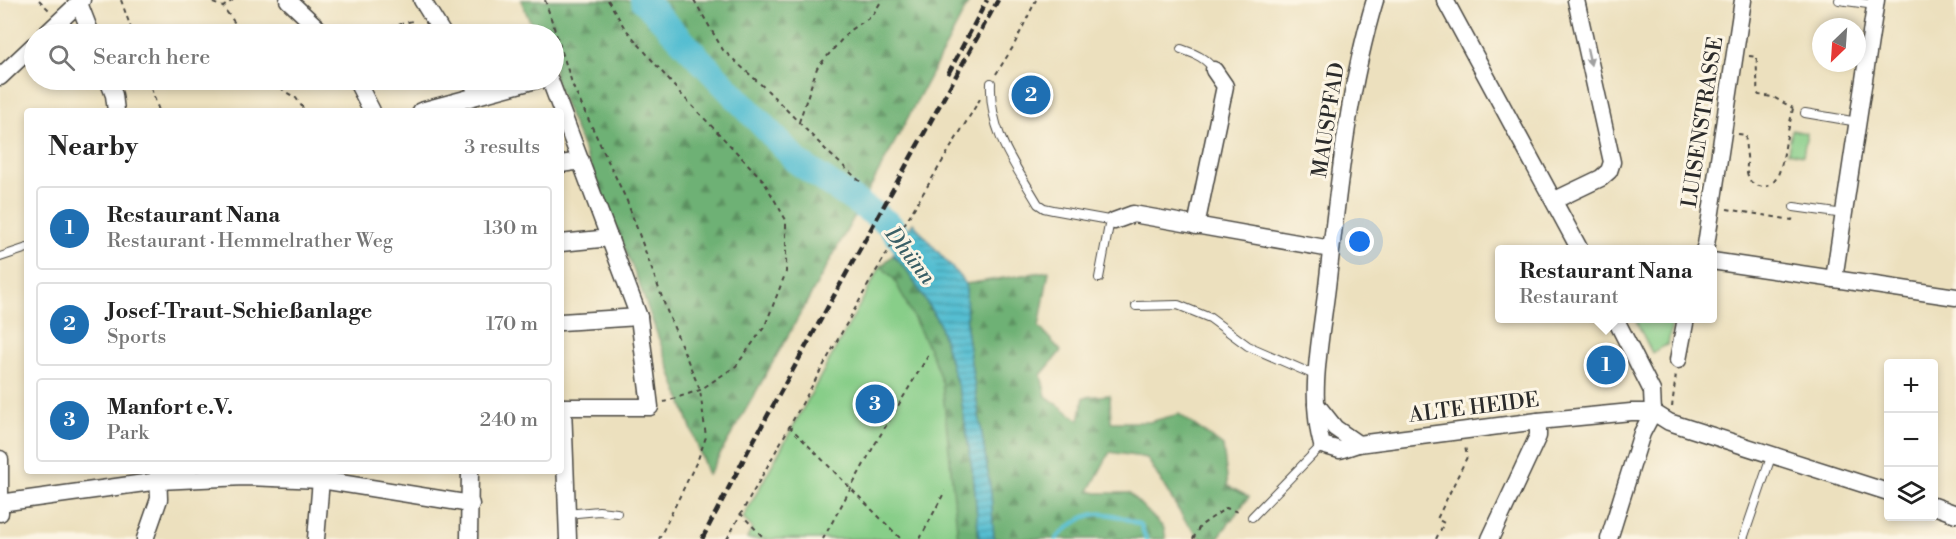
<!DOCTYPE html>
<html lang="en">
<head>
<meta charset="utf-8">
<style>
  :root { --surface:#fff; --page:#f2f2f2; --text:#222; --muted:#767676; --line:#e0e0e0; --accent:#1f6fb2 }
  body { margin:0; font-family:"Libre Bodoni",serif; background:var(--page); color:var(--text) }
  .controls { position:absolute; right:18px; bottom:18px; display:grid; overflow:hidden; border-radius:6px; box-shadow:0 3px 9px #0003 }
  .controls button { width:54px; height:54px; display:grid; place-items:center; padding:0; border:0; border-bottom:2px solid var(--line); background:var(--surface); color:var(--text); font:30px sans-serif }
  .compass { position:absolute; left:1812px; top:18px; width:54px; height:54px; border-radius:50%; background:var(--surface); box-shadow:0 3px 9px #0003; rotate:205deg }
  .you { position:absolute; left:1360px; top:242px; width:21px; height:21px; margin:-15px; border:4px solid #fff; border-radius:50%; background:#1a73e8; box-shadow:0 0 0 9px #1a73e833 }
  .badge { display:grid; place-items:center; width:39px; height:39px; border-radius:50%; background:var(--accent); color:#fff; font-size:20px; font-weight:700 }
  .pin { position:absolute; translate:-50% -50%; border:3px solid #fff; box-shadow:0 2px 6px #0006 }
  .popup { position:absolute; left:1495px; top:245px; width:222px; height:78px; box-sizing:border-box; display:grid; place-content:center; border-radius:6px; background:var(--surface); filter:drop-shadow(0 2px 4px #0005); font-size:20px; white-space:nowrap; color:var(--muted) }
  .popup b { font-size:22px; color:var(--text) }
  .popup::after { content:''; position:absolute; left:50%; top:100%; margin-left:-12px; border:12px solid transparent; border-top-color:var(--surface) }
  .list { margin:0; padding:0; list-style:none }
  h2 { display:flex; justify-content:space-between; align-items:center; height:78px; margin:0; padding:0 24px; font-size:26px }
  h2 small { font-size:20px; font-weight:400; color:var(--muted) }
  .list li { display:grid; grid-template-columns:39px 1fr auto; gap:18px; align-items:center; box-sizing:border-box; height:84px; margin:0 12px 12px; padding:0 12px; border:2px solid var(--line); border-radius:6px }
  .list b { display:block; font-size:22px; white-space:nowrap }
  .list p { margin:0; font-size:20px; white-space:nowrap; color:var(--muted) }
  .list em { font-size:20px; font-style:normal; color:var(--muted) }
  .icon { flex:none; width:33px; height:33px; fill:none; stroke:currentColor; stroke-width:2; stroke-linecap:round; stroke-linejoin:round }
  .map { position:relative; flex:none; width:1956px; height:539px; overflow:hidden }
  .search { position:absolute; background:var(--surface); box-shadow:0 3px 9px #0003; left:24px; top:24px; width:540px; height:66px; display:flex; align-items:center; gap:15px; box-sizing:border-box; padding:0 21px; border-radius:33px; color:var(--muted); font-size:22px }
  .panel { position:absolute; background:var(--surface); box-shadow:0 3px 9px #0003; left:24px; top:108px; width:540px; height:366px; border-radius:6px }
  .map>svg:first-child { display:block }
  .forest { fill:url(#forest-firs); stroke:#4c6e50; stroke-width:1.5 }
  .green { fill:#88ce89; stroke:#5a7c5a; stroke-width:1.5 }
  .water { fill:url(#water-rules); stroke:#40747e; stroke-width:1.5 }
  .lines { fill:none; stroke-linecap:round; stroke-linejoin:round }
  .stream { stroke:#54bed1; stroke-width:4.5 }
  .river { stroke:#54bed1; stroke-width:26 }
  .lane-casing { stroke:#484641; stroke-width:10 }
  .street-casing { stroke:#484641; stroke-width:19 }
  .path { stroke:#484641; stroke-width:2; stroke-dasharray:4.5 4.5; stroke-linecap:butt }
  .lane { stroke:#fff; stroke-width:8 }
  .street { stroke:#fff; stroke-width:16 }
  .rail { stroke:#2b2b2b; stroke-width:4.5; stroke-dasharray:9 4.5; stroke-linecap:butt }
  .oneway { fill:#a0a0a0 }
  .labels { text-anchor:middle; stroke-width:6; stroke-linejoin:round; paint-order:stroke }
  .street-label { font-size:21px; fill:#2b2b2b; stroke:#fcf5e5 }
  .water-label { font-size:22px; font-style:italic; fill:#395e65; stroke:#fcf5e5 }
</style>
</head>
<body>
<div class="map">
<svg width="1956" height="539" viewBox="0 0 1956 539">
  <defs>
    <pattern id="forest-firs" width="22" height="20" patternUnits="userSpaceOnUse" patternTransform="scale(1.5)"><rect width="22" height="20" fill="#6eb175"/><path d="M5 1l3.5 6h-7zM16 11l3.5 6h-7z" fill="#5b9060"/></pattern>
    <pattern id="water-rules" width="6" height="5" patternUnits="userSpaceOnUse" patternTransform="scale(1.5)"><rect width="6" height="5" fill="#54bed1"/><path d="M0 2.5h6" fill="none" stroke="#469baa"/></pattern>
  </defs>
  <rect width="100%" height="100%" fill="#fcf5e5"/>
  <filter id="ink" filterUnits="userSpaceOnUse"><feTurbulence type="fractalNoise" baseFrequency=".0167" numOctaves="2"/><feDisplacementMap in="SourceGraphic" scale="12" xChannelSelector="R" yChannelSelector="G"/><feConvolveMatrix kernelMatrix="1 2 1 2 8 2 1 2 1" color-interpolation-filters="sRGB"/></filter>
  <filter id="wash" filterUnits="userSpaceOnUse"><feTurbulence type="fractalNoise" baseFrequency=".008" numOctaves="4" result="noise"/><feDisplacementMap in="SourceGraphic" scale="24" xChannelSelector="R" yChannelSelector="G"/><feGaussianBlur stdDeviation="1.35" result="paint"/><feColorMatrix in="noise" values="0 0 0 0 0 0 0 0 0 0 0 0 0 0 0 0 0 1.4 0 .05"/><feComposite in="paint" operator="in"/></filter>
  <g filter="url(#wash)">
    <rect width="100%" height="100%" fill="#ece0be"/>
    <g class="forest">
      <path d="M 521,0 L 970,0 C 887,160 799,319 708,475 L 638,281 L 554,78 L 554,34 L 535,34 Z"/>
      <polygon points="893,255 907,270 939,323 961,398 974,482 979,539 958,539 942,383 932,355 894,279 881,266"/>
      <polygon points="1049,271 1039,327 1061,351 1041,375 1046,396 1079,420 1084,397 1110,395 1111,422 1149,422 1179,414 1223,446 1228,486 1249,497 1217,539 1201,539 1184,519 1147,458 1110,452 1089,491 1097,493 1129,493 1164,528 1166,539 994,539 991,493 967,336 966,284"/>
    </g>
    <g class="green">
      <polygon points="1792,130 1807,133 1803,155 1788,152"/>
      <polygon points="881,266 894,279 932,355 942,383 958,539 747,539 752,528 743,518"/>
      <polygon points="1635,319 1673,319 1668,344 1652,353"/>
    </g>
    <polygon class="water" points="913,223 966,284 967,336 991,493 994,539 979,539 974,482 961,398 939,323 907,270 893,255"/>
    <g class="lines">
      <path class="stream" d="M 1056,539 C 1086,508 1104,508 1141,525 L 1146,539"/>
      <polyline class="river" points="643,0 799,163 889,224 923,268"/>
    </g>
  </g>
  <g filter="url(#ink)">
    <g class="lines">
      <g class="lane-casing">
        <g id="lane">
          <polyline points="1839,0 1875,5"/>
          <path d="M 1181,49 C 1195,54 1205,57 1214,70"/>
          <path d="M 991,83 C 989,132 1014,163 1038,204 L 1044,208 L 1053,210 L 1114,221"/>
          <polyline points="1805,113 1858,122"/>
          <polyline points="1794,207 1844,214"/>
          <polyline points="0,257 27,248"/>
          <polyline points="1099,278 1110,220"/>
          <polyline points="1136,306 1178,305 1210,318 1248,346 1317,376"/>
          <polyline points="566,514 599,511 617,513"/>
          <polyline points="1252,517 1322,445"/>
          <polyline points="1743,539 1772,454"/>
        </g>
      </g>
      <g class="street-casing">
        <g id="street">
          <polyline points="288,0 324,34"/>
          <polyline points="422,0 443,34"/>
          <polyline points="1445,0 1580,250"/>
          <polyline points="79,3 91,34"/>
          <polyline points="46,34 82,0"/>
          <polyline points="0,77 34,45"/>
          <polyline points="108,80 114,95 116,111"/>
          <polyline points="356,80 372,111"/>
          <polyline points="470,80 479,94"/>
          <polyline points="550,80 639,317 650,407 561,407"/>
          <polyline points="421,111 536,80"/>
          <polyline points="561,164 581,161"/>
          <polyline points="1555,200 1601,178 1609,171 1612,162 1576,0"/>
          <polyline points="1114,221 1133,214 1331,249"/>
          <polyline points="1196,226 1225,86 1214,70"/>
          <polyline points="561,243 610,238"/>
          <polyline points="1704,250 1706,245 1743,0"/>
          <polyline points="1712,261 1956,297"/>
          <polyline points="1834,279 1876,0"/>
          <polyline points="561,322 639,317"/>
          <polyline points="1678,360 1686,318"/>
          <polyline points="1316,404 1335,428 1358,444 1538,421 1631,412 1653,412 1669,422 1888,492"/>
          <polyline points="563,407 568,539"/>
          <path d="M 1358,444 L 1340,450 L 1322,445 C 1308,395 1321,338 1327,287 C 1338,191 1347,93 1375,0"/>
          <polyline points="0,459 0,513"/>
          <polyline points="0,503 159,481 244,477 321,480 471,504"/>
          <polyline points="1934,506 1956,514"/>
          <polyline points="145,539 159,499 158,472"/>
          <polyline points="316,539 321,480 320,471"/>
          <polyline points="469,539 470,471"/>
          <polyline points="1490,539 1538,436 1538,421"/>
          <polyline points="1609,539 1642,433 1653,412 1652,391 1615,318"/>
        </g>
      </g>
      <g class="path">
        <polyline points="39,0 49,10"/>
        <polyline points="121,0 133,34"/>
        <polyline points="233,0 223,7 243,34"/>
        <polyline points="545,0 574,89 627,201 667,311 700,390 706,437 698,459 659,539"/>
        <polyline points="608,0 624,27 679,92 763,180 786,220 786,272 765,326 736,366 700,390 664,402"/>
        <polyline points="694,0 723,50 768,91 831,155 862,183"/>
        <polyline points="213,3 223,7"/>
        <polyline points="364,34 416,20"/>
        <path d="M 1749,56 L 1757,57 C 1756,70 1758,80 1757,93 L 1759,95 L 1773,97 L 1793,108"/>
        <polyline points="996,74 1013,47 1036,0"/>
        <polyline points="148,80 159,111"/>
        <polyline points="275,80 284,91 296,98 305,111"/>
        <polyline points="799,122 817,68 850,30 872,16 882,0"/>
        <path d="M 1738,134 L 1746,135 C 1745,144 1746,149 1747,156 C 1748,168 1744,170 1751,182 C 1779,201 1783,158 1786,141 C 1788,130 1791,119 1793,108"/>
        <polyline points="1727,209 1792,220 1793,217"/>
        <polyline points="1672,407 1676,374"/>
        <polyline points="789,426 901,539"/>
        <polyline points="740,513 765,539"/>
        <polyline points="727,539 872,278 980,99"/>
        <polyline points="823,539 875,444 928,356"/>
        <polyline points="920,539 945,491"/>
        <polyline points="1193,539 1200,526 1226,508 1241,513"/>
        <polyline points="1436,539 1444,523 1437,519 1467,457 1465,446"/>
      </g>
      <use href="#lane" class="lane"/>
      <use href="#street" class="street"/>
      <g class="rail">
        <polyline points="948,74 987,0"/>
        <polyline points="702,539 749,449 998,0"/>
      </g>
    </g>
    <defs><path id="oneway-solid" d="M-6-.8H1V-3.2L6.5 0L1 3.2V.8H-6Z" transform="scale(1.5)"/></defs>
    <use class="oneway" href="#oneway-solid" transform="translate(1589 57) rotate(77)"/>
  </g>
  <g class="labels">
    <g class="street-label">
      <text transform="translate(1328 120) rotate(-81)" y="7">MAUSPFAD</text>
      <text transform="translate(1702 122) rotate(-81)" y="7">LUISENSTRASSE</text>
      <text transform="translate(1474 407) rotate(-7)" y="7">ALTE HEIDE</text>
    </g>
    <g class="water-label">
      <text transform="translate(911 255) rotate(52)" y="8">Dhünn</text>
    </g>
  </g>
</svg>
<div class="controls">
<button>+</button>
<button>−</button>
<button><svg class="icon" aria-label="layers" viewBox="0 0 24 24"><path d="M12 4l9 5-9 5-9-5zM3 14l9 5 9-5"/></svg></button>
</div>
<svg class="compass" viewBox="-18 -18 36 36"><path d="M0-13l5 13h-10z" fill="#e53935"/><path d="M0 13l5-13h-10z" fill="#767676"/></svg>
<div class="you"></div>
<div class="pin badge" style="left:1606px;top:365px">1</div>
<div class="popup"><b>Restaurant Nana</b>Restaurant</div>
<div class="pin badge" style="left:1031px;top:95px">2</div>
<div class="pin badge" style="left:875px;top:404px">3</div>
<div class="search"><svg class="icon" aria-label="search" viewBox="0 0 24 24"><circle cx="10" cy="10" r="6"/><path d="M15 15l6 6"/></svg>Search here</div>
<section class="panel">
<h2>Nearby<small>3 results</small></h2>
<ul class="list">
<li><span class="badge">1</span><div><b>Restaurant Nana</b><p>Restaurant · Hemmelrather Weg</p></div><em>130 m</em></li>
<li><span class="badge">2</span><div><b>Josef-Traut-Schießanlage</b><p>Sports</p></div><em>170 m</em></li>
<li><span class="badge">3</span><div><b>Manfort e.V.</b><p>Park</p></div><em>240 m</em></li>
</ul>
</section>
</div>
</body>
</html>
